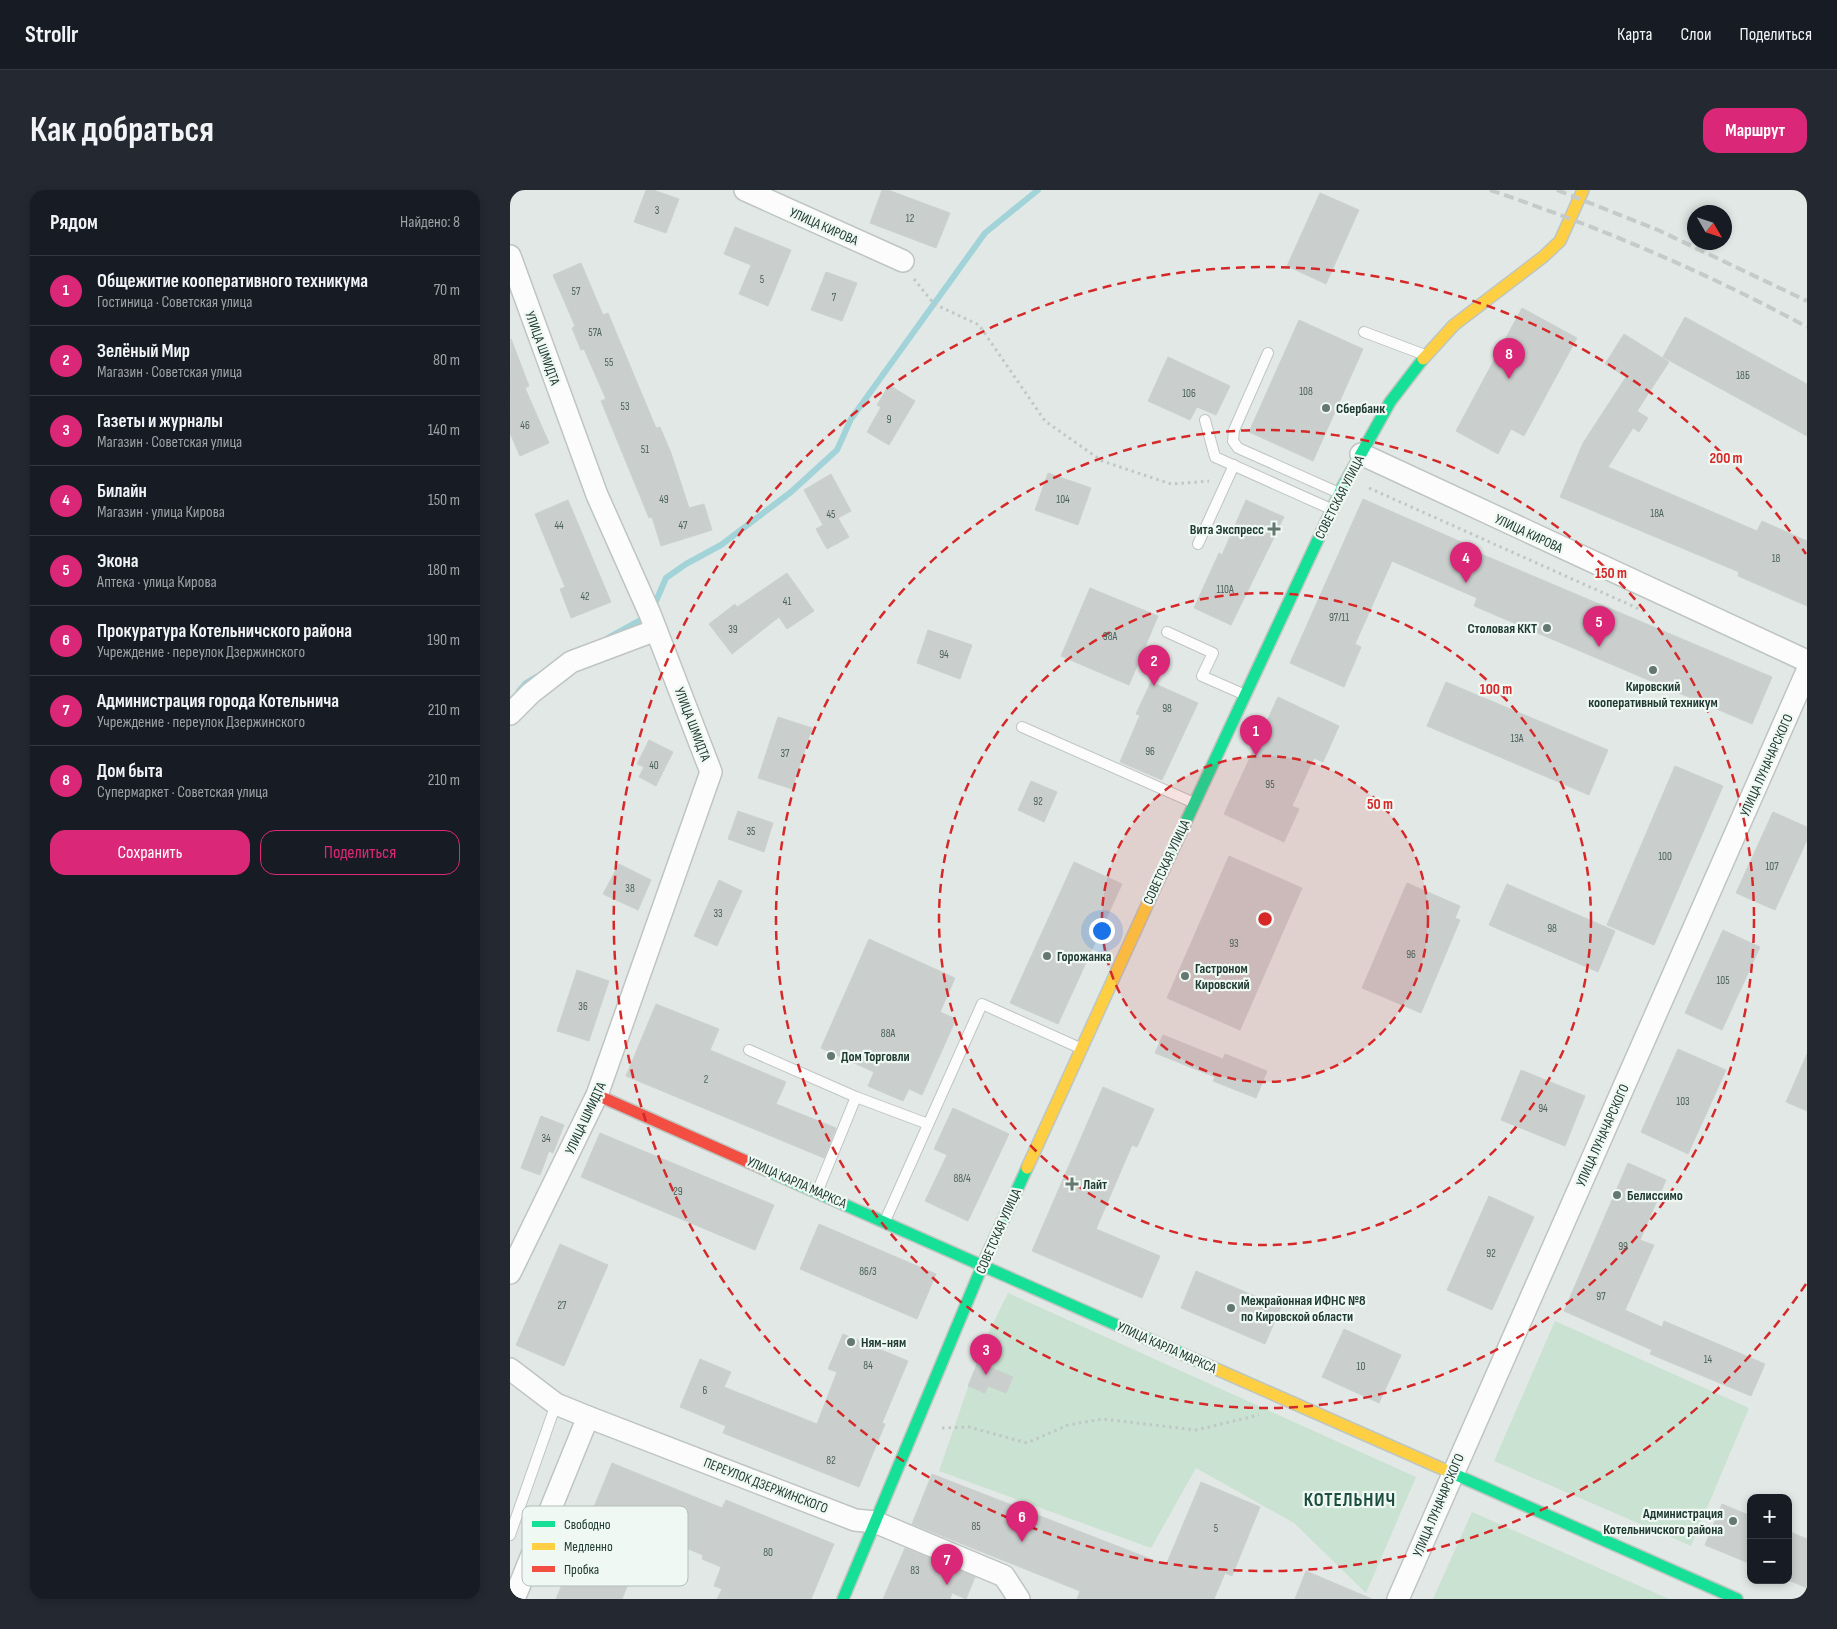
<!DOCTYPE html>
<html lang="ru">
<head>
<meta charset="utf-8">
<style>
  :root { --surface:#171b24; --page:#242831; --text:#f1f3f6; --muted:#9ea1a6; --line:#363941; --accent:#db2777 }
  body { margin:0; font-family:"Sofia Sans Condensed",sans-serif; background:var(--page); color:var(--text) }
  .controls { position:absolute; right:15px; bottom:15px; display:grid; overflow:hidden; border-radius:10px; box-shadow:0 2px 8px #0003 }
  .controls button { width:45px; height:45px; display:grid; place-items:center; padding:0; border:0; border-bottom:1px solid var(--line); background:var(--surface); color:var(--text); font:25px sans-serif }
  .compass { position:absolute; left:1177px; top:15px; width:45px; height:45px; border-radius:50%; background:var(--surface); box-shadow:0 2px 8px #0003; rotate:129deg }
  .you { position:absolute; left:591px; top:740px; width:18px; height:18px; margin:-12px; border:4px solid #fff; border-radius:50%; background:#1a73e8; box-shadow:0 0 0 8px #1a73e833 }
  .badge { display:grid; place-items:center; width:32px; height:32px; border-radius:50%; background:var(--accent); color:#fff; font-size:16px; font-weight:700 }
  .pin { position:absolute; translate:-50% -41px; filter:drop-shadow(0 1px 2px #0008) }
  .pin::after { content:''; position:absolute; top:26px; width:18px; height:15px; background:inherit; clip-path:polygon(0 0,100% 0,50% 100%) }
  .list { margin:0; padding:0; list-style:none }
  h2 { display:flex; justify-content:space-between; align-items:center; height:65px; margin:0; padding:0 20px; font-size:21px }
  h2 small { font-size:16px; font-weight:400; color:var(--muted) }
  .list li { display:grid; grid-template-columns:32px 1fr auto; gap:15px; align-items:center; box-sizing:border-box; height:70px; padding:0 20px; border-top:1px solid var(--line) }
  .list b { display:block; font-size:19px; white-space:nowrap }
  .list p { margin:0; font-size:16px; white-space:nowrap; color:var(--muted) }
  .list em { font-size:16px; font-style:normal; color:var(--muted) }
  .actions { display:flex; gap:10px; padding:15px 20px }
  .actions a { flex:1; padding:11px 0; border:1px solid var(--accent); border-radius:15px; text-align:center; font-size:18px; color:var(--accent) }
  .actions .main { background:var(--accent); color:#fff }
  .map { position:relative; flex:none; width:1297px; height:1409px; overflow:hidden; border-radius:15px }
  header { display:flex; align-items:center; gap:30px; box-sizing:border-box; height:70px; padding:0 25px; background:var(--surface); border-bottom:1px solid var(--line) }
  header strong { font-size:24px }
  nav { display:flex; gap:28px; margin-inline-start:auto; font-size:18px }
  .intro { display:flex; align-items:center; justify-content:space-between; box-sizing:border-box; height:120px; padding:0 30px }
  h1 { margin:0; font-size:35px }
  .button { padding:12px 22px; border-radius:15px; background:var(--accent); color:#fff; font-size:18px; font-weight:700 }
  main { display:flex; gap:30px; padding:0 30px }
  aside { flex:1; background:var(--surface); border-radius:15px; box-shadow:0 2px 8px #0003 }
  .map>svg:first-child { display:block }
  .green { fill:#cae2d1 }
  .lines { fill:none; stroke-linecap:round; stroke-linejoin:round }
  .stream { stroke:#a1d3d8; stroke-width:6 }
  .building { fill:#cacfcd; stroke:#cbd1ce }
  .lane-casing { stroke:#bfc5c2; stroke-width:12 }
  .street-casing { stroke:#bfc5c2; stroke-width:24 }
  .fast-casing { stroke:#bec6c2; stroke-width:14 }
  .slow-casing { stroke:#bec6c2; stroke-width:14 }
  .jam-casing { stroke:#bec6c2; stroke-width:14 }
  .path { stroke:#bfc8c5; stroke-width:3; stroke-dasharray:2.5 4; stroke-linecap:butt }
  .lane { stroke:#fbfcfb; stroke-width:10 }
  .street { stroke:#fbfcfb; stroke-width:21 }
  .fast { stroke:#16e098; stroke-width:11 }
  .slow { stroke:#ffcf43; stroke-width:11 }
  .jam { stroke:#f24e42; stroke-width:11 }
  .rail { stroke:#c6cac9; stroke-width:4; stroke-dasharray:10 5; stroke-linecap:butt }
  .ring { fill:none; stroke:#d62828; stroke-width:2.5; stroke-dasharray:9 6 }
  .poi-dot { fill:#647871; stroke:#f0f8f3; stroke-width:2 }
  .labels { text-anchor:middle; stroke-width:4.5; stroke-linejoin:round; paint-order:stroke }
  .number-label { font-size:11px; fill:#4b615a }
  .street-label { font-size:14px; fill:#203b33; stroke:#f0f8f3 }
  .poi-label { font-size:14px; font-weight:bold; fill:#203b33; stroke:#f0f8f3; text-anchor:start }
  .district-label { font-size:19px; font-weight:bold; letter-spacing:1px; fill:#1c4e3f; stroke:#f0f8f3 }
  .key { fill:#f0f8f3; stroke:#b2bfb9; stroke-width:1 }
  .key-label { font-size:14px; fill:#203b33 }
  .centre { fill:#d62828; stroke:#f0f8f3; stroke-width:2.5 }
  .ring-label { font-size:15px; text-anchor:middle; font-weight:bold; fill:#d62828; stroke:#f0f8f3; stroke-width:4.5; stroke-linejoin:round; paint-order:stroke }
</style>
</head>
<body>
<header>
<strong>Strollr</strong>
<nav><a>Карта</a><a>Слои</a><a>Поделиться</a></nav>
</header>
<div class="intro"><h1>Как добраться</h1><a class="button">Маршрут</a></div>
<main>
<aside>
<h2>Рядом<small>Найдено: 8</small></h2>
<ul class="list">
<li><span class="badge">1</span><div><b>Общежитие кооперативного техникума</b><p>Гостиница · Советская улица</p></div><em>70 m</em></li>
<li><span class="badge">2</span><div><b>Зелёный Мир</b><p>Магазин · Советская улица</p></div><em>80 m</em></li>
<li><span class="badge">3</span><div><b>Газеты и журналы</b><p>Магазин · Советская улица</p></div><em>140 m</em></li>
<li><span class="badge">4</span><div><b>Билайн</b><p>Магазин · улица Кирова</p></div><em>150 m</em></li>
<li><span class="badge">5</span><div><b>Экона</b><p>Аптека · улица Кирова</p></div><em>180 m</em></li>
<li><span class="badge">6</span><div><b>Прокуратура Котельничского района</b><p>Учреждение · переулок Дзержинского</p></div><em>190 m</em></li>
<li><span class="badge">7</span><div><b>Администрация города Котельнича</b><p>Учреждение · переулок Дзержинского</p></div><em>210 m</em></li>
<li><span class="badge">8</span><div><b>Дом быта</b><p>Супермаркет · Советская улица</p></div><em>210 m</em></li>
</ul>
<div class="actions"><a class="main">Сохранить</a><a>Поделиться</a></div>
</aside>
<div class="map">
<svg width="1297" height="1409" viewBox="0 0 1297 1409">
  <rect width="100%" height="100%" fill="#e2e8e5"/>
  <g class="green">
    <polygon points="498,1103 906,1287 856,1403 784,1333 686,1278 641,1358 429,1281 473,1154"/>
    <polygon points="1045,1131 1239,1218 1181,1356 984,1271"/>
    <polygon points="962,1322 1159,1409 923,1409"/>
  </g>
  <g class="lines">
    <g class="stream">
      <polyline points="143,418 156,388 176,374 211,355 281,302 327,260 341,229 475,43 528,0"/>
      <polyline points="98,448 138,426"/>
      <polyline points="9,501 16,493 26,487"/>
    </g>
  </g>
  <g class="building">
    <polygon points="136,0 143,0 169,9 156,43 124,32"/>
    <polygon points="372,0 378,0 440,23 426,58 360,33"/>
    <polygon points="810,3 849,20 816,94 777,76"/>
    <polygon points="225,37 281,60 258,116 229,104 241,75 214,64"/>
    <polygon points="71,73 93,125 98,123 146,238 150,237 161,263 179,318 194,314 202,340 151,356 142,327 139,328 91,211 96,209 74,159 71,160 62,138 65,136 43,85"/>
    <polygon points="316,82 347,93 332,131 301,120"/>
    <polygon points="1012,118 1067,148 1014,246 1001,239 988,264 946,241"/>
    <polygon points="1175,127 1297,194 1297,246 1153,167"/>
    <polygon points="789,130 853,159 803,271 739,242"/>
    <polygon points="1114,144 1159,172 1127,221 1138,228 1129,242 1123,238 1098,277 1247,341 1252,331 1297,351 1297,416 1228,386 1229,382 1050,307 1073,253 1116,187 1095,174"/>
    <polygon points="1,149 19,196 15,198 39,253 10,266 0,243"/>
    <polygon points="658,167 720,196 706,225 687,217 680,230 638,211"/>
    <polygon points="379,195 405,211 379,255 357,242 371,217 367,215"/>
    <polygon points="538,283 581,298 568,335 525,320"/>
    <polygon points="321,284 341,321 328,328 339,347 317,359 306,339 313,335 294,300"/>
    <polygon points="853,309 965,358 964,361 1262,487 1242,534 964,416 967,408 882,371 845,454 851,457 834,497 780,473"/>
    <polygon points="58,310 101,412 61,428 50,399 55,397 25,324"/>
    <polygon points="736,310 774,327 721,435 684,418 709,363 712,365"/>
    <polygon points="277,383 304,421 277,439 269,427 222,464 199,434 225,414 227,417"/>
    <polygon points="580,398 648,426 619,495 551,466"/>
    <polygon points="418,440 462,455 450,489 407,473"/>
    <polygon points="641,492 688,513 652,590 610,572 630,525 626,524"/>
    <polygon points="936,492 1098,560 1079,605 917,536"/>
    <polygon points="768,507 829,536 813,572 804,568 782,616 789,619 774,652 714,624"/>
    <polygon points="268,527 302,538 282,599 248,588"/>
    <polygon points="139,550 163,562 146,596 129,587 134,577 127,574"/>
    <polygon points="1165,576 1213,596 1144,755 1097,735"/>
    <polygon points="521,591 547,602 534,632 508,620"/>
    <polygon points="228,621 263,633 254,662 218,649"/>
    <polygon points="1263,622 1297,637 1297,650 1265,720 1226,703"/>
    <polygon points="719,666 792,698 730,840 657,808"/>
    <polygon points="564,672 612,694 548,834 500,813"/>
    <polygon points="109,674 141,690 128,720 93,704"/>
    <polygon points="209,690 232,701 207,756 184,746"/>
    <polygon points="897,693 950,716 945,728 950,730 911,823 852,798"/>
    <polygon points="997,694 1105,741 1088,782 979,735"/>
    <polygon points="1213,740 1250,757 1212,840 1175,823"/>
    <polygon points="359,749 445,788 430,822 446,829 412,905 399,899 393,911 358,896 364,882 311,858"/>
    <polygon points="67,780 99,791 79,851 47,841"/>
    <polygon points="146,814 209,839 200,860 276,892 266,914 326,938 314,968 116,886"/>
    <polygon points="653,845 713,869 715,864 757,881 746,908 703,891 705,887 645,863"/>
    <polygon points="1168,859 1216,880 1178,964 1131,942"/>
    <polygon points="1297,864 1297,921 1276,912"/>
    <polygon points="1011,880 1075,906 1055,956 991,930"/>
    <polygon points="593,897 644,919 627,957 622,955 586,1039 650,1066 632,1108 522,1061"/>
    <polygon points="443,918 499,944 458,1031 415,1011 437,965 424,959"/>
    <polygon points="31,926 54,935 43,963 39,961 30,985 11,978"/>
    <polygon points="90,943 264,1015 245,1060 71,987"/>
    <polygon points="1118,973 1156,990 1130,1050 1144,1055 1115,1120 1152,1137 1154,1131 1255,1174 1241,1206 1140,1164 1142,1160 1054,1121"/>
    <polygon points="979,1006 1024,1027 982,1120 937,1100"/>
    <polygon points="309,1034 426,1084 407,1129 290,1079"/>
    <polygon points="50,1054 98,1075 54,1176 6,1155"/>
    <polygon points="686,1081 771,1117 755,1154 671,1118"/>
    <polygon points="834,1139 891,1165 869,1213 812,1187"/>
    <polygon points="333,1144 398,1171 372,1233 375,1234 349,1297 213,1243 216,1236 170,1217 190,1169 221,1182 214,1197 307,1234 327,1182 318,1179"/>
    <polygon points="468,1172 503,1187 496,1203 478,1196 475,1203 458,1196"/>
    <polygon points="102,1273 212,1318 216,1310 324,1354 301,1409 207,1409 212,1399 204,1396 211,1377 192,1369 193,1365 139,1343 112,1409 46,1409"/>
    <polygon points="422,1284 656,1375 691,1292 750,1317 722,1386 715,1383 704,1409 567,1409 570,1401 402,1334"/>
    <polygon points="1212,1314 1241,1326 1241,1374 1195,1355"/>
    <polygon points="1278,1341 1297,1349 1297,1398 1278,1390"/>
    <polygon points="395,1358 465,1387 456,1409 442,1403 440,1409 373,1409"/>
    <polygon points="796,1381 862,1409 785,1409"/>
  </g>
  <g class="lines">
    <g class="lane-casing">
      <g id="lane">
        <polyline points="854,142 915,165"/>
        <polyline points="758,163 724,240 723,251 728,258 829,303"/>
        <polyline points="695,230 705,267 821,319"/>
        <polyline points="688,354 724,275"/>
        <polyline points="657,442 703,463 692,486 733,504"/>
        <polyline points="512,537 682,612"/>
        <polyline points="239,860 346,907 418,934"/>
        <polyline points="308,1000 346,907"/>
        <polyline points="375,1031 472,814 570,858"/>
        <polyline points="0,1345 46,1214"/>
      </g>
    </g>
    <g class="street-casing">
      <g id="street">
        <polyline points="235,0 393,71"/>
        <polyline points="0,66 87,305 140,424 201,582 87,905 0,1083"/>
        <polyline points="851,264 1297,471"/>
        <polyline points="0,524 21,503 61,472 146,440"/>
        <polyline points="0,1179 46,1214 78,1227 345,1330 365,1332 494,1386 509,1409"/>
        <polyline points="4,1409 78,1227"/>
        <polyline points="888,1409 1297,481"/>
      </g>
    </g>
    <g class="fast-casing">
      <g id="fast">
        <polyline points="643,702 832,298 880,212 913,169"/>
        <polyline points="256,980 688,1171"/>
        <polyline points="935,1280 1227,1409"/>
        <polyline points="333,1409 473,1074 517,978"/>
      </g>
    </g>
    <g class="slow-casing">
      <g id="slow">
        <polyline points="913,169 944,135 1033,67 1050,51 1073,0"/>
        <polyline points="517,978 643,702"/>
        <polyline points="688,1171 935,1280"/>
      </g>
    </g>
    <g class="jam-casing">
      <polyline id="jam" points="87,905 256,980"/>
    </g>
    <g class="path">
      <polyline points="404,89 424,114 469,135 535,231 592,271 661,294 699,291"/>
      <polyline points="859,298 1136,422"/>
      <polyline points="432,1238 459,1237 517,1253 558,1235 592,1229 686,1240 749,1225"/>
    </g>
    <use href="#lane" class="lane"/>
    <use href="#street" class="street"/>
    <use href="#fast" class="fast"/>
    <use href="#slow" class="slow"/>
    <use href="#jam" class="jam"/>
    <g class="rail">
      <path d="M 980,0 C 1089,37 1196,82 1297,137"/>
      <polyline points="1047,0 1148,40 1297,111"/>
    </g>
  </g>
  <circle cx="755" cy="729" r="163" fill="#d62828" fill-opacity=".12"/>
  <g class="ring">
    <circle cx="755" cy="729" r="163"/>
    <circle cx="755" cy="729" r="326"/>
    <circle cx="755" cy="729" r="489"/>
    <path d="M1296 1094A652 652 0 1 1 1296 364"/>
  </g>
  <g class="poi-dot">
    <circle cx="816" cy="218" r="5"/>
    <path d="M761.5 331.5h5v5h5v5h-5v5h-5v-5h-5v-5h5z"/>
    <circle cx="1037" cy="438" r="5"/>
    <circle cx="1143" cy="480" r="5"/>
    <circle cx="537" cy="766" r="5"/>
    <circle cx="675" cy="786" r="5"/>
    <circle cx="321" cy="866" r="5"/>
    <path d="M559.5 986.5h5v5h5v5h-5v5h-5v-5h-5v-5h5z"/>
    <circle cx="1107" cy="1005" r="5"/>
    <circle cx="721" cy="1118" r="5"/>
    <circle cx="341" cy="1152" r="5"/>
    <circle cx="1223" cy="1331" r="5"/>
  </g>
  <g class="labels">
    <g class="number-label">
      <text x="147" y="24">3</text>
      <text x="400" y="32">12</text>
      <text x="252" y="93">5</text>
      <text x="66" y="105">57</text>
      <text x="324" y="111">7</text>
      <text x="85" y="146">57А</text>
      <text x="99" y="176">55</text>
      <text x="1233" y="189">18Б</text>
      <text x="796" y="205">108</text>
      <text x="679" y="207">106</text>
      <text x="115" y="220">53</text>
      <text x="379" y="233">9</text>
      <text x="15" y="239">46</text>
      <text x="135" y="263">51</text>
      <text x="154" y="313">49</text>
      <text x="553" y="313">104</text>
      <text x="1147" y="327">18А</text>
      <text x="321" y="328">45</text>
      <text x="49" y="339">44</text>
      <text x="173" y="339">47</text>
      <text x="1266" y="372">18</text>
      <text x="715" y="403">110А</text>
      <text x="75" y="410">42</text>
      <text x="277" y="415">41</text>
      <text x="829" y="431">97/11</text>
      <text x="223" y="443">39</text>
      <text x="600" y="450">98А</text>
      <text x="434" y="468">94</text>
      <text x="657" y="522">98</text>
      <text x="1007" y="552">13А</text>
      <text x="640" y="565">96</text>
      <text x="275" y="567">37</text>
      <text x="144" y="579">40</text>
      <text x="760" y="598">95</text>
      <text x="528" y="615">92</text>
      <text x="241" y="645">35</text>
      <text x="1155" y="670">100</text>
      <text x="1262" y="680">107</text>
      <text x="120" y="702">38</text>
      <text x="208" y="727">33</text>
      <text x="1042" y="742">98</text>
      <text x="724" y="757">93</text>
      <text x="901" y="768">96</text>
      <text x="1213" y="794">105</text>
      <text x="73" y="820">36</text>
      <text x="378" y="847">88А</text>
      <text x="196" y="893">2</text>
      <text x="1173" y="915">103</text>
      <text x="1033" y="922">94</text>
      <text x="36" y="952">34</text>
      <text x="452" y="992">88/4</text>
      <text x="168" y="1005">29</text>
      <text x="1113" y="1060">99</text>
      <text x="981" y="1067">92</text>
      <text x="358" y="1085">86/3</text>
      <text x="1091" y="1110">97</text>
      <text x="52" y="1119">27</text>
      <text x="1198" y="1173">14</text>
      <text x="358" y="1179">84</text>
      <text x="851" y="1180">10</text>
      <text x="195" y="1204">6</text>
      <text x="321" y="1274">82</text>
      <text x="466" y="1340">85</text>
      <text x="706" y="1342">5</text>
      <text x="258" y="1366">80</text>
      <text x="405" y="1384">83</text>
    </g>
    <g class="street-label">
      <text transform="translate(314 36) rotate(24)" y="5">УЛИЦА КИРОВА</text>
      <text transform="translate(33 158) rotate(70)" y="5">УЛИЦА ШМИДТА</text>
      <text transform="translate(829 307) rotate(-63)" y="5">СОВЕТСКАЯ УЛИЦА</text>
      <text transform="translate(1019 343) rotate(25)" y="5">УЛИЦА КИРОВА</text>
      <text transform="translate(183 534) rotate(69)" y="5">УЛИЦА ШМИДТА</text>
      <text transform="translate(1256 575) rotate(-66)" y="5">УЛИЦА ЛУНАЧАРСКОГО</text>
      <text transform="translate(656 672) rotate(-65)" y="5">СОВЕТСКАЯ УЛИЦА</text>
      <text transform="translate(75 928) rotate(-65)" y="5">УЛИЦА ШМИДТА</text>
      <text transform="translate(1092 945) rotate(-66)" y="5">УЛИЦА ЛУНАЧАРСКОГО</text>
      <text transform="translate(287 992) rotate(24)" y="5">УЛИЦА КАРЛА МАРКСА</text>
      <text transform="translate(488 1041) rotate(-66)" y="5">СОВЕТСКАЯ УЛИЦА</text>
      <text transform="translate(657 1157) rotate(24)" y="5">УЛИЦА КАРЛА МАРКСА</text>
      <text transform="translate(256 1295) rotate(21)" y="5">ПЕРЕУЛОК ДЗЕРЖИНСКОГО</text>
      <text transform="translate(928 1315) rotate(-67)" y="5">УЛИЦА ЛУНАЧАРСКОГО</text>
    </g>
    <g class="poi-label">
      <text x="826" y="223">Сбербанк</text>
      <text x="754" y="344" text-anchor="end">Вита Экспресс</text>
      <text x="1027" y="443" text-anchor="end">Столовая ККТ</text>
      <text x="1143" y="501" text-anchor="middle">Кировский<tspan x="1143" dy="16">кооперативный техникум</tspan></text>
      <text x="547" y="771">Горожанка</text>
      <text x="685" y="783">Гастроном<tspan x="685" dy="16">Кировский</tspan></text>
      <text x="331" y="871">Дом Торговли</text>
      <text x="573" y="999">Лайт</text>
      <text x="1117" y="1010">Белиссимо</text>
      <text x="731" y="1115">Межрайонная ИФНС №8<tspan x="731" dy="16">по Кировской области</tspan></text>
      <text x="351" y="1157">Ням-ням</text>
      <text x="1213" y="1328" text-anchor="end">Администрация<tspan x="1213" dy="16">Котельничского района</tspan></text>
    </g>
    <g class="district-label">
      <text x="840" y="1316">КОТЕЛЬНИЧ</text>
    </g>
  </g>
  <rect x="12" y="1316" width="166" height="80" rx="8" class="key"/>
  <rect x="22" y="1331" width="23" height="6" fill="#16e098"/>
  <rect x="22" y="1353" width="23" height="7" fill="#ffcf43"/>
  <rect x="22" y="1376" width="23" height="6" fill="#f24e42"/>
  <g class="key-label">
    <text x="54" y="1339">Свободно</text>
    <text x="54" y="1361">Медленно</text>
    <text x="54" y="1384">Пробка</text>
  </g>
  <circle cx="755" cy="729" r="8" class="centre"/>
  <g class="ring-label">
    <text x="1216" y="273">200 m</text>
    <text x="1101" y="388">150 m</text>
    <text x="986" y="504">100 m</text>
    <text x="870" y="619">50 m</text>
  </g>
</svg>
<div class="controls">
<button>+</button>
<button>−</button>
</div>
<svg class="compass" viewBox="-18 -18 36 36"><path d="M0-13l5 13h-10z" fill="#e53935"/><path d="M0 13l5-13h-10z" fill="#9ea1a6"/></svg>
<div class="you"></div>
<div class="pin badge" style="left:746px;top:566px">1</div>
<div class="pin badge" style="left:644px;top:496px">2</div>
<div class="pin badge" style="left:476px;top:1185px">3</div>
<div class="pin badge" style="left:956px;top:393px">4</div>
<div class="pin badge" style="left:1089px;top:457px">5</div>
<div class="pin badge" style="left:512px;top:1352px">6</div>
<div class="pin badge" style="left:437px;top:1395px">7</div>
<div class="pin badge" style="left:999px;top:189px">8</div>
</div>
</main>
</body>
</html>
